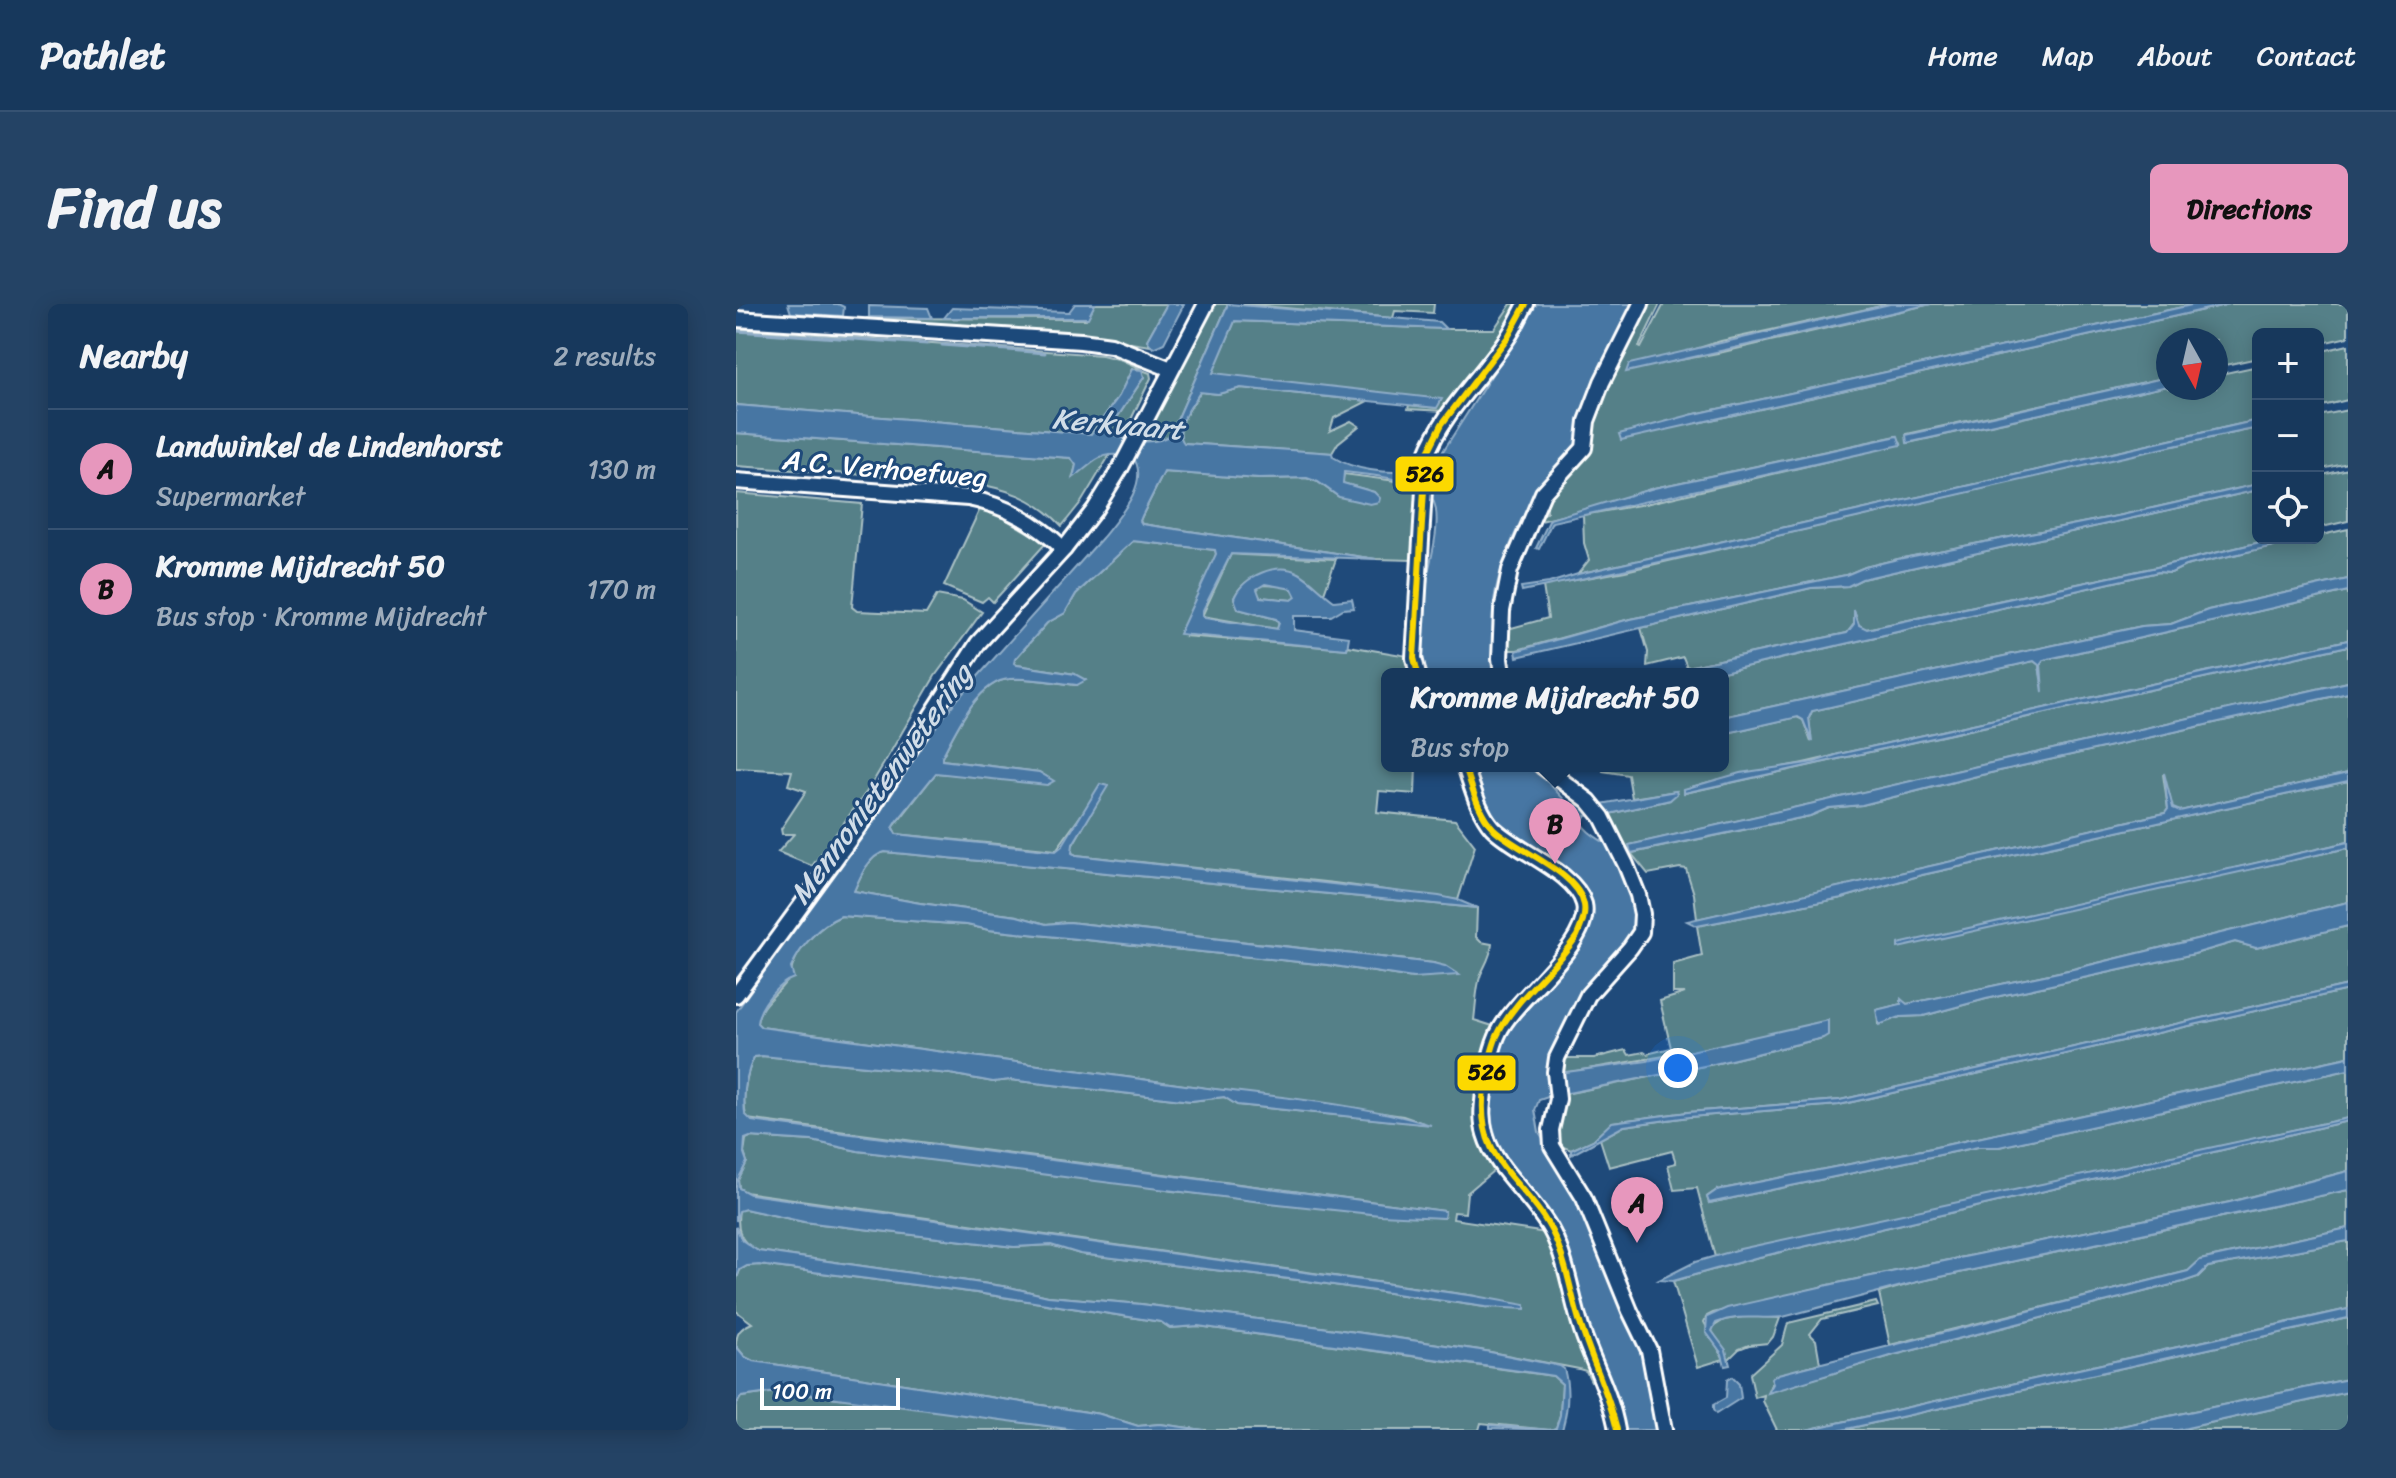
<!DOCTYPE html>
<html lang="en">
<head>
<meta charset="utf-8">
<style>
  :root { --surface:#17385c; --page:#244365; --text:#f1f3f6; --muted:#9eacbb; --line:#365272; --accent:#e797bd }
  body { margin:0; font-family:Sriracha,sans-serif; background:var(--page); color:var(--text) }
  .controls { position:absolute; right:24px; top:24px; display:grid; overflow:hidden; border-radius:12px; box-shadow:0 4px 20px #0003 }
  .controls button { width:72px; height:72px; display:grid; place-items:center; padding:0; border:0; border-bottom:2px solid var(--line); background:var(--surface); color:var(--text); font:40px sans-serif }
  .compass { position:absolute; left:1420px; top:24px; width:72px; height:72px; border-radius:50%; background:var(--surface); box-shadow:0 4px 20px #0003; rotate:172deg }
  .scale { position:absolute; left:24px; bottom:20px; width:140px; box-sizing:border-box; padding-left:8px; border:4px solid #fff; border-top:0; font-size:22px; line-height:28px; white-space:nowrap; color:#fff; -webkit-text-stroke:6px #1f4a7a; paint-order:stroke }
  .you { position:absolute; left:942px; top:764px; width:28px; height:28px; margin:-20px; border:6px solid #fff; border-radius:50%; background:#1a73e8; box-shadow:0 0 0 12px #1a73e833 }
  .badge { display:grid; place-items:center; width:52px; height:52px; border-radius:50%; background:var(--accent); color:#111; font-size:26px; font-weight:700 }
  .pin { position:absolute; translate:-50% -66px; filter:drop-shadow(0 2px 4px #0008) }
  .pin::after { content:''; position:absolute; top:42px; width:28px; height:24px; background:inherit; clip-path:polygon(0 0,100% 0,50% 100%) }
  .popup { position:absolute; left:645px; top:364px; width:348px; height:104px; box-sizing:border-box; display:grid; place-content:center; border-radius:12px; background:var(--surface); filter:drop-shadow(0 2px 6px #0005); font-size:26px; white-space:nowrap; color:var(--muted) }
  .popup b { font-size:30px; color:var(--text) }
  .popup::after { content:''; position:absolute; left:50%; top:100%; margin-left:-16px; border:16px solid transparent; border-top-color:var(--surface) }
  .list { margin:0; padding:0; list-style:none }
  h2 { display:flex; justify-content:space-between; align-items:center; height:104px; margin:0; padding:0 32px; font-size:34px }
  h2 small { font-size:26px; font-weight:400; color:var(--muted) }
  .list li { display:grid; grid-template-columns:52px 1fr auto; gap:24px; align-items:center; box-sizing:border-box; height:120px; padding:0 32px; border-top:2px solid var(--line) }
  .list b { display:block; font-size:30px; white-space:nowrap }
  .list p { margin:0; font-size:26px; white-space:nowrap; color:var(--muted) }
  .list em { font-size:26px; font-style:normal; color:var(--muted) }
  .icon { flex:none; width:44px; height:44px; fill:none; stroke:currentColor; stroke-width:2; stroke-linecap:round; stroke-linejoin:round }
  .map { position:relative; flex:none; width:1612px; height:1126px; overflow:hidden; border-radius:12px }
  header { display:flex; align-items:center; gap:48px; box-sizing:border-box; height:112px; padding:0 40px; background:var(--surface); border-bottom:2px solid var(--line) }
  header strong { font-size:38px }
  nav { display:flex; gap:44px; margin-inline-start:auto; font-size:28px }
  .intro { display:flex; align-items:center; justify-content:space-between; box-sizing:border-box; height:192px; padding:0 48px }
  h1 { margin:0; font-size:56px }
  .button { padding:20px 36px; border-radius:12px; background:var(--accent); color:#111; font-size:28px; font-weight:700 }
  main { display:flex; gap:48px; padding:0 48px }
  aside { flex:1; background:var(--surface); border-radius:12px; box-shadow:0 4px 20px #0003 }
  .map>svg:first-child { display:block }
  .green { fill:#548088; stroke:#aac0c4; stroke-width:2 }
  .water { fill:#4676a3; stroke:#90adc8; stroke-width:2; fill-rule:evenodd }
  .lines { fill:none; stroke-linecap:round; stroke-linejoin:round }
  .stream { stroke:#90adc8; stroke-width:3 }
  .minor-casing { stroke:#fff; stroke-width:20 }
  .minor { stroke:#1f4a7a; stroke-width:14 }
  .bus-1-casing { stroke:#1f4a7a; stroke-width:12 }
  .bus-1 { stroke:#fcd900; stroke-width:6 }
  .labels { text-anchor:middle; stroke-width:6; stroke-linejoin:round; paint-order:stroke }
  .street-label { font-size:28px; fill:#fff; stroke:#1f4a7a }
  .water-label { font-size:30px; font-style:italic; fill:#d1dde8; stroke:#1f4a7a }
  .line-badge { stroke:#1f4a7a; stroke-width:3 }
  .pale-badge-label { font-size:22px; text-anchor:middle; font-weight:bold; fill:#111 }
</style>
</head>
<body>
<header>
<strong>Pathlet</strong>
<nav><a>Home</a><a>Map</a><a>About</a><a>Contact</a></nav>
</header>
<div class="intro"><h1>Find us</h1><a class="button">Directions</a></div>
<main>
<aside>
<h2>Nearby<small>2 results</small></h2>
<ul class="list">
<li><span class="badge">A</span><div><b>Landwinkel de Lindenhorst</b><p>Supermarket</p></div><em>130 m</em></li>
<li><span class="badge">B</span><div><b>Kromme Mijdrecht 50</b><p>Bus stop · Kromme Mijdrecht</p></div><em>170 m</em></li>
</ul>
</aside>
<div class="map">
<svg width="1612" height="1126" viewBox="0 0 1612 1126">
  <rect width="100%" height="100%" fill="#1f4a7a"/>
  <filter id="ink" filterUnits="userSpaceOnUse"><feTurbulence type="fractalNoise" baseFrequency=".0125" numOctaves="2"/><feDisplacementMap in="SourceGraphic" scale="16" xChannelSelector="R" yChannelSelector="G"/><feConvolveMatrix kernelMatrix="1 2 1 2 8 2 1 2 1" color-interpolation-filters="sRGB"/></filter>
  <g filter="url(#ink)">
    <g class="green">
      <polygon points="359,0 431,0 411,36 414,42 369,35 132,18 131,14 350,15"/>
      <path d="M 475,0 L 492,0 L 435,130 C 426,139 415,138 403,135 Z"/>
      <polygon points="507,0 698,0 697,9 659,7 657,14"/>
      <polygon points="775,0 785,0 763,41 709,107 672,105 673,101 701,104 476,69 499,17 710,25 758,25"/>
      <polygon points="907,0 924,0 903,43 905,44 928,0 1154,0 985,37 896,65 987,48 1195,0 1460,0 954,111 962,119 1494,0 1612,0 1612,33 1582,40 1582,30 1522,30 1522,54 1480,63 1480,36 1432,36 1432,73 1171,130 1172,139 1432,82 1432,84 1480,84 1480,71 1522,62 1522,116 842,270 853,256 848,239 847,211 909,200 1165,140 1161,132 918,184 847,207 796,219 800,211 811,209 811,203 806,200 852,127"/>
      <polygon points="0,25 366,51 386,56 403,64 396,65 383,92 355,130 0,101"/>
      <polygon points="1612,41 1612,96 1582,103 1582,48"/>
      <polygon points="406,66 414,69 415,74 387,132 380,133 373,126 408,73"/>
      <path d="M 505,84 L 632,97 L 598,114 L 594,127 L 615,117 L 623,122 L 602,139 L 596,149 L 447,139 C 437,124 456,103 464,88 L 482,90 Z"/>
      <polygon points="1612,106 1612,159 1582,166 1582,112"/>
      <polygon points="1522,124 1522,180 1386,211 1162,255 1129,263 1110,271 890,316 781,346 770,346 768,326 812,314 807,282 889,267 1383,153"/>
      <path d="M 0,129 L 336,154 L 340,161 L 337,172 L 361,153 L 375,149 L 346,197 L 326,222 C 299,193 269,184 231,178 L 0,162 Z"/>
      <polygon points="1612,165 1612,217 1582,224 1582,172"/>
      <polygon points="428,168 523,175 570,174 582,178 603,193 640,193 638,188 606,179 608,170 660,177 683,186 677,256 640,255 406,220 404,217 406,212"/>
      <polygon points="1522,186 1522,234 1541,234 1421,263 1130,325 1123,321 1118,309 1118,320 1111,329 951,363 947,353 911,362 912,348 905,324 1075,284 1112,282 1126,275"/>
      <polygon points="0,189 126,200 116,303 121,307 190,310 201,291 227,296 246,308 199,372 134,483 76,562 42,548 58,530 46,530 45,525 70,487 52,481 56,467 0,464"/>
      <polygon points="249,203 310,239 257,298 252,293 246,298 208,282 243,207"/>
      <polygon points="1612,225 1612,275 1472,306 1435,320 1406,322 987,413 987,370 978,370 1422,268 1435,269 1449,262"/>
      <path d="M 397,237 L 479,246 L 480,250 L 449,332 L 611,345 L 612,342 L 672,352 L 675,370 L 651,370 L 651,462 L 680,462 L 679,490 L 643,487 L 641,508 L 719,516 L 739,542 L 722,596 L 598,579 L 340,551 L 336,549 L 335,544 L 371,482 L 366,482 L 320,546 L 160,530 L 157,524 L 200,469 L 317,477 L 303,468 L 206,456 L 206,453 C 219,428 242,377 273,375 C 294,373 319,379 341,381 L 339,370 L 281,361 L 278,359 L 279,355 L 311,319 L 329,309 L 340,290 Z"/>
      <path d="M 495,250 L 507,251 L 600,255 L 588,289 L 563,269 C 539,270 509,267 498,294 L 502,305 L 540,315 L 543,319 L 541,325 L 466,312 Z"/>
      <polygon points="524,281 549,282 559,287 560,294 556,296 524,293 520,288"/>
      <path d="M 1612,287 L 1612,336 L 1103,450 C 1052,466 998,467 948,486 L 949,489 L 1612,342 L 1612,378 L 894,541 L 896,549 L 1074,512 L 1093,504 L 1126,501 L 1241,472 L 1612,389 L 1612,469 L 1444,507 L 1437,505 L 1427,470 L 1432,505 L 1429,509 L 961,615 L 958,590 L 950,565 L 944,564 L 912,570 L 895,549 L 890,552 L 869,511 L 934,496 L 940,487 L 896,494 L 892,471 L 867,467 L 866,462 L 987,462 L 987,430 L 1061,413 L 1067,416 L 1075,438 L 1073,414 L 1076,407 L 1298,357 L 1303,361 L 1305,372 L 1305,360 L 1308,356 Z"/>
      <polygon points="1612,477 1612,538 1162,641 1612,544 1612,598 1337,665 1171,700 1165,696 1165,700 1141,706 1142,720 1164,713 1187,712 1250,695 1458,650 1499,638 1520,644 1612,622 1612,681 1104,796 952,808 877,818 857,836 835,846 825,842 820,833 824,791 978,760 1087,734 952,748 822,770 828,754 858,754 890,746 893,751 908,748 911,750 935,744 924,697 949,689 937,689 937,660 966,652 961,622 1106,594 1186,571"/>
      <path d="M 149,548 L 741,604 L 740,633 L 745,638 L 756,640 C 755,652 750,659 745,670 C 740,683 740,702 738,716 L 763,724 L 744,782 L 763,862 L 731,889 L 729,909 L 718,908 L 717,915 L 810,929 L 862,1075 L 855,1077 L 850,1067 L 843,1065 L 744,1046 L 585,1023 L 405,1000 L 312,992 L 273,983 L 22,947 C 4,939 0,926 3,906 L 9,905 L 68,918 L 278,943 L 315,941 L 344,950 L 570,977 L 749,1003 L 739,992 L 8,888 L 3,884 L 2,876 L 11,858 L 8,849 L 10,835 L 14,833 L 76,837 L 122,847 L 391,879 L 436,887 L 708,914 L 709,907 L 11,815 C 5,797 10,770 18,753 L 26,752 L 214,770 L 257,778 L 274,776 L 455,797 L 488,793 L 501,801 L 690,820 L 667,812 L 557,796 L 25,723 L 21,719 C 23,698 44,690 53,673 C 57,667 54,668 57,661 C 64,641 86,620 105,612 L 231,621 L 253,626 L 592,661 L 677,674 L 697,659 L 333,618 L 310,620 L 281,612 L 184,599 L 118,587 C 124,573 133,551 149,548 Z"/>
      <polygon points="1612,686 1612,753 1191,845 981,886 971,893 973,899 1242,843 1263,843 1612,766 1612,814 979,953 961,884 938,886 932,861 940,859 936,847 873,863 864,835 888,822 953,813 1103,801"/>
      <polygon points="1612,817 1612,867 1494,898 1097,980 977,1009 971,1012 968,1018 988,1055 962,1063 937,977 1019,954"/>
      <polygon points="1612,886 1612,924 1464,956 1453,967 1154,1041 1143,989 1181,978"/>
      <polygon points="1612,937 1612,1005 1070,1126 1041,1126 1027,1097 1028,1091 1019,1094 1014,1070 1046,1041 1052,1019 1140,998 1142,1002 1086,1015 1074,1030 1080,1036 1084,1059 1039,1072 1033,1088 1158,1051 1447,978 1462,973 1472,963"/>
      <path d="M 23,961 L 241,989 L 425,1018 L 434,1024 L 462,1022 L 817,1072 L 826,1080 L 824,1111 L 820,1124 L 814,1126 L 745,1119 L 743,1126 L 468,1126 L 424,1120 L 402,1122 L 364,1110 L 17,1057 L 9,1053 L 0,1042 C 0,1029 4,1024 16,1019 L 0,1007 L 0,977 L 4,966 L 11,962 Z"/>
      <polygon points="1013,1012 1044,1014 1037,1033 1032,1039 1013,1041 1003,1045 993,1055 976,1027 977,1023 988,1016"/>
      <polygon points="1612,1014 1612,1075 1366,1126 1106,1126"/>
      <polygon points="40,1088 135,1097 340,1126 0,1126 0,1101 5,1093"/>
      <polygon points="1612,1088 1612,1126 1442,1126"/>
    </g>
    <g class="water">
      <polygon points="52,0 102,0 108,3 107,12 55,9"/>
      <polygon points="339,0 359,0 352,14 208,14 216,4 333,8"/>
      <polygon points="431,0 448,0 428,39 417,44 411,36"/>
      <path d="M 492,0 L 703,18 L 710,25 L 499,17 L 477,69 L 706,95 L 701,104 L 505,84 L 482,90 L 464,88 C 456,102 436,124 448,139 L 584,148 L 596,149 L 597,153 C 618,166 650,170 673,167 L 674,161 L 700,158 L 801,0 L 897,0 C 879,37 860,73 845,111 C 842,121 843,132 839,141 C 834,152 812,170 804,183 C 783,216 758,270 757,309 C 756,329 759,350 761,370 L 689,370 C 682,345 684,316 687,290 C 691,268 713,204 691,189 C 666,173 636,171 608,168 L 607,179 L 638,188 L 644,194 L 643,198 L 634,200 L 603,193 L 582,178 L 571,174 L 523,175 L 428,168 L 406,212 L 404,217 L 406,220 L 640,255 L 495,250 L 466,308 L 466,312 L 469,314 L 541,325 L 543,319 L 540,315 L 502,305 L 498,294 C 507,272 541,257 563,269 C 576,276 586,289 598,297 L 616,295 L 618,304 L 607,305 L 595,312 L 558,312 L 558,326 L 613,333 L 611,345 L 443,330 L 480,250 L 479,246 L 397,237 L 340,290 L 329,309 L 311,319 L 279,355 L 278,359 L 281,361 L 339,370 L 350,376 L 341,381 C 320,379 294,373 273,375 C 242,377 219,428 206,453 L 206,456 L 303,468 L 318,477 L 311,481 L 200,469 L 162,516 L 157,524 L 160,530 L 320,547 L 326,542 L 364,480 L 372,482 L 337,540 L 336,549 L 340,551 L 703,592 L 722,596 L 741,604 L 149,548 C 133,551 124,573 118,587 L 184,599 L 281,612 L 310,620 L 333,618 L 697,659 L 709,662 L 723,671 L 677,674 L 592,661 L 253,626 L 231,621 L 105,612 C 83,621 64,643 55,664 L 58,674 C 42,679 23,702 21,719 L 25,723 C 166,743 307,762 449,781 C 527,792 621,798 695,821 L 501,801 L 488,793 L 455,797 L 274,776 L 257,778 L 214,770 L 26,752 L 18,753 C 10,770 7,791 9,810 L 16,817 L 709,907 L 708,914 L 644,911 L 533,899 L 122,847 L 76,837 L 14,833 L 9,835 L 8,849 L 11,858 L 2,876 L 3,884 L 14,890 L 739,992 L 789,1001 L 789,1005 L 749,1003 L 570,977 L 344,950 L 315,941 L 278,943 L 68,918 L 9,905 L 3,907 L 0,917 L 0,708 L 167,466 L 219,398 L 367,233 C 383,213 416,177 396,152 C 362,147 363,155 337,174 L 340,161 L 335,154 L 0,129 L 0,101 L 355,130 L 383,92 L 396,65 L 406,66 L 408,73 L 373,126 L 374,129 C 389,138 422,142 435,130 ZM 529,280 L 556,285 L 560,293 L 556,296 L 524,293 L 521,285 Z"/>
      <polygon points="1154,0 1195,0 890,68 893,60"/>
      <polygon points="1460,0 1494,0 885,136 883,130 954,111"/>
      <polygon points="133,2 192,4 196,14 133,13"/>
      <polygon points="1432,73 1432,82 1171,139 1170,131"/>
      <path d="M 1522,116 L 1522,124 C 1276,175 1032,238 786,287 L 785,283 L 813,279 L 842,270 Z"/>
      <polygon points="1162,132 1165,141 816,218 803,245 800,244 814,215 918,184"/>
      <polygon points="1522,180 1522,186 1126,275 1112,282 1075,284 781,353 780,347 890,316 1110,271 1129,263 1162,255 1386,211"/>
      <polygon points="1541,234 1573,234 1449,262 1435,269 1422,268 978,370 953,370 951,363 1111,329 1118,320 1118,306 1123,321 1131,325 1421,263"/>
      <polygon points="1612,275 1612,287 1308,356 1305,360 1307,388 1303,361 1298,357 1076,407 1073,414 1076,438 1067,416 1062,413 987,430 987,413 1406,322 1435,320 1472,306"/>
      <polygon points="1612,336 1612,342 948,489 948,485 1004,469 1078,458 1103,450"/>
      <polygon points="1612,378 1612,389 1241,472 1126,501 1093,504 1074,512 895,549 893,541"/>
      <path d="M 737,462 L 797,462 L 834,502 L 865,500 L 940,487 L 941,490 L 934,496 L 869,511 L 849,512 L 846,520 C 854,533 867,535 876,545 C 888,558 903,613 897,631 C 860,672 822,712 815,770 L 911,757 L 1092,716 L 1092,731 L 1087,734 L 978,760 L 812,793 L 803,796 L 799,806 L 803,828 L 841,886 L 867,948 L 879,992 L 907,1047 L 924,1126 L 886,1126 L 834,964 L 764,846 C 749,809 751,763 770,727 C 790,691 866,640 854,597 C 843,557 790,544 763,517 C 748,502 746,480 737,462 Z"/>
      <polygon points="1428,469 1437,504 1444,507 1612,469 1612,477 1186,571 1106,594 961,622 951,617 1429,509 1432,505"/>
      <polygon points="1612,538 1612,544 1162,644 1162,640"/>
      <polygon points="1612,598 1612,622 1520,644 1499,638 1458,650 1250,695 1187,712 1164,713 1143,721 1140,706 1165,700 1165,695 1171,700 1337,665"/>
      <polygon points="1612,681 1612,686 1103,801 953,813 888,822 835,851 835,846 857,836 876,818 952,808 1104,796"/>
      <polygon points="1612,753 1612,766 1263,843 1242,843 973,899 971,893 981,886 1191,845"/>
      <polygon points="1612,814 1612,817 1019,954 937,977 923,976 959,958 1004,945"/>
      <path d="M 1612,867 L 1612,886 L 1181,978 L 1047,1013 C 1023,1016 1005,1009 980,1019 L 976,1027 L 990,1046 L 994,1061 L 989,1062 L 986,1050 L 970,1028 L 971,1013 L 991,1004 L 1097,980 L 1494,898 Z"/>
      <path d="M 0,923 L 6,936 L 22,947 L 273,983 L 312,992 L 405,1000 L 585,1023 L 744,1046 L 824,1062 L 828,1065 C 834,1085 832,1105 826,1126 L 754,1124 L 754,1121 L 814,1126 L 820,1124 L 824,1111 L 826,1080 L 817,1072 L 791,1068 L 462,1022 L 434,1024 L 425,1018 L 241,989 L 23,961 L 11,962 L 4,966 L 0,977 Z"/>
      <polygon points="1612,924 1612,937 1472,963 1462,973 1447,978 1158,1051 1032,1089 1037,1080 1035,1075 1042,1070 1452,967 1464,956"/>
      <polygon points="1612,1005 1612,1014 1106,1126 1070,1126"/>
      <polygon points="0,1042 9,1053 17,1057 364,1110 402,1122 424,1120 468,1126 340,1126 79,1091 40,1088 5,1093 0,1101"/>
      <polygon points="996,1073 1003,1080 1005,1094 980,1110 977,1106 977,1101 990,1094 991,1076"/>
      <polygon points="1612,1075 1612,1088 1442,1126 1366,1126"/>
    </g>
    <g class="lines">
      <g class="stream">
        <polyline points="0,27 191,40"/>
        <polyline points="206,41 309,49"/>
      </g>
      <g class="minor-casing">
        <g id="minor">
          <polyline points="0,15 345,37 375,41 435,65"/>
          <path d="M 0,177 L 232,194 C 271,202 299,218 328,245"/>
          <path d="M 682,370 L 678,354 L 690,152 C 707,107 746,73 772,33 C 779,23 784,11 790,0"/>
          <polyline points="766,370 764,355 766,307 774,266 807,189 848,144 851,117 866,78 905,0"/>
          <path d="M 729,462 C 736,482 742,507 756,523 C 779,547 839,567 848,600 C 857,639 780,693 763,728 C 755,744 752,764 749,781 C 747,797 744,814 749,830 C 760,868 799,894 817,930 C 833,962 836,1001 849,1035 C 861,1067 875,1092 881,1126"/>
          <polyline points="806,462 853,497 866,513 890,561 902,591 906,610 905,628 894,644 852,691 821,754 819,768 822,795 815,826 816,842 848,894 894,1007 913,1046 928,1126"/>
          <polyline points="0,691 132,510 242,339 328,245 359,205 385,163 470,0"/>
        </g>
      </g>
      <use href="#minor" class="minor"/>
      <g class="bus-1-casing">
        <g id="bus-1">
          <polyline points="682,370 678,354 690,152 706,120 772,33 790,0"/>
          <path d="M 729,462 C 736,483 742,509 758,525 C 781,547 842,568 848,601 C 850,612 845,622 841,632 C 818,666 778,695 761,732 C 754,748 751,767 748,785 C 738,862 792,875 819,934 C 832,962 835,993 845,1022 C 856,1057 873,1090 881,1126"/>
        </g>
      </g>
      <use href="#bus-1" class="bus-1"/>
    </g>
  </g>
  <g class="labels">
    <g class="street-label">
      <text transform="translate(149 164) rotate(5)" y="10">A.C. Verhoefweg</text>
    </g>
    <g class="water-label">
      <text transform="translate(382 120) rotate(5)" y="10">Kerkvaart</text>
      <text transform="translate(145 480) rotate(-54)" y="10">Mennonietenwetering</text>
    </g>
  </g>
  <g class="line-badge">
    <rect x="658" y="151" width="61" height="38" rx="8" fill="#fcd900"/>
    <rect x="720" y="750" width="61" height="38" rx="8" fill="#fcd900"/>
  </g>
  <g class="pale-badge-label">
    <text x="689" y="178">526</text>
    <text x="751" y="776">526</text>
  </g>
</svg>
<div class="controls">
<button>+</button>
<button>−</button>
<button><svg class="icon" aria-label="locate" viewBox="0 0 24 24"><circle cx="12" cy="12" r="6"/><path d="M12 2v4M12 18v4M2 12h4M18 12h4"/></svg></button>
</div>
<svg class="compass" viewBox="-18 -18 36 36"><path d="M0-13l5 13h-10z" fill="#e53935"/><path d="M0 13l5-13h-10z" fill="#9eacbb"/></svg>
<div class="scale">100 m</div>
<div class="you"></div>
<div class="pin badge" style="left:901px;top:939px">A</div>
<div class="pin badge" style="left:819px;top:560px">B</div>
<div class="popup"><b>Kromme Mijdrecht 50</b>Bus stop</div>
</div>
</main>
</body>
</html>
